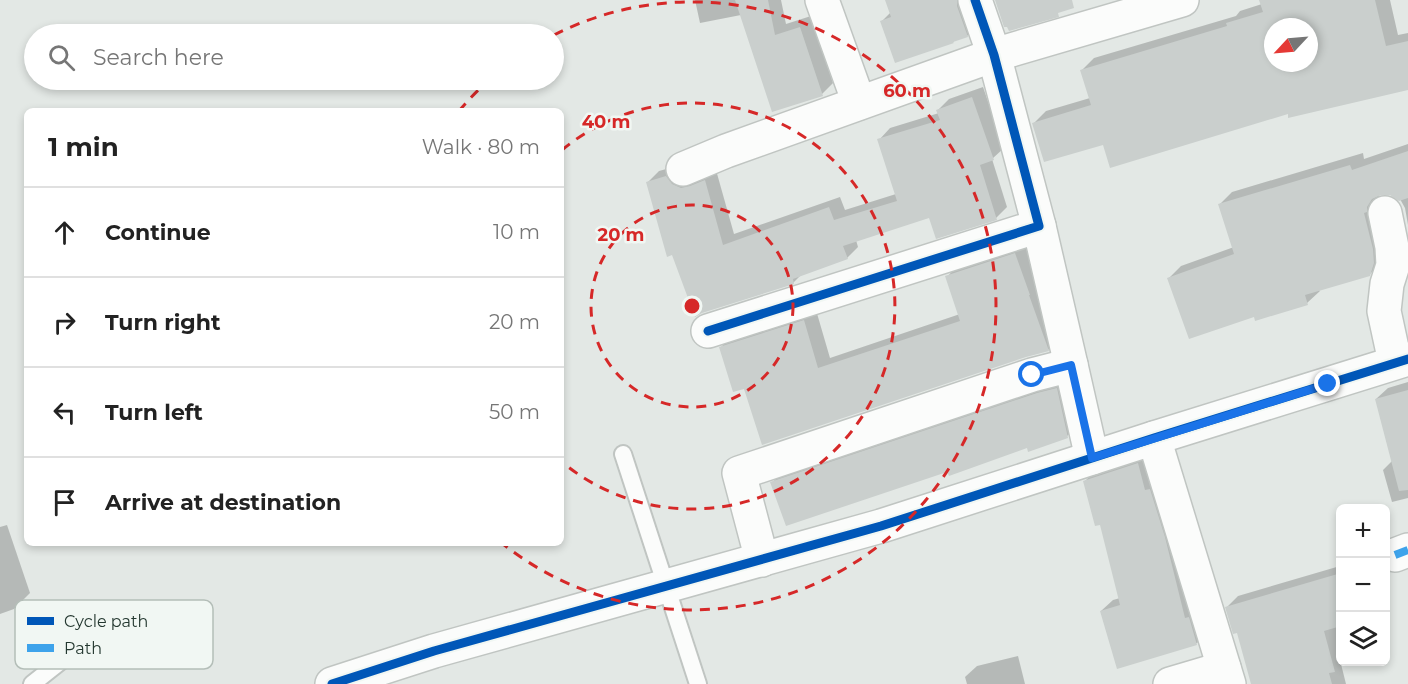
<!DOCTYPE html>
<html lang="en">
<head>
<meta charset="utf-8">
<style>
  :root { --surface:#fff; --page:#f6f6f6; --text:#222; --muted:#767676; --line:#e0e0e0 }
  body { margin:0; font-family:Montserrat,sans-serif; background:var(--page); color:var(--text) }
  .controls { position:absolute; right:18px; bottom:18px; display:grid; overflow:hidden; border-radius:9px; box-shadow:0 3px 9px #0003 }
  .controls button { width:54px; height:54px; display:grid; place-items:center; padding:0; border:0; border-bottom:2px solid var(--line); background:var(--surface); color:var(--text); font:30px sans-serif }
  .compass { position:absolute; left:1264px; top:18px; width:54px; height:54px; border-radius:50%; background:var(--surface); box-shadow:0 3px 9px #0003; rotate:244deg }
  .stop { position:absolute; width:18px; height:18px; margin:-14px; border:4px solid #1a73e8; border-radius:50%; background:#fff }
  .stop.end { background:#1a73e8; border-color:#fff; box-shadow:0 2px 6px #0008 }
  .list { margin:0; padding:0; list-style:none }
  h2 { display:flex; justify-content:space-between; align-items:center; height:78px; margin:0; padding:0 24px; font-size:26px }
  h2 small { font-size:20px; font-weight:400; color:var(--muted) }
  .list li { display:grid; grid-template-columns:39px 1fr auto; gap:18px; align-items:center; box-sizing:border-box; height:90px; padding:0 24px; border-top:2px solid var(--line) }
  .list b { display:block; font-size:22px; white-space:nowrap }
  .list em { font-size:20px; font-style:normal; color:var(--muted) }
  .icon { flex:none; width:33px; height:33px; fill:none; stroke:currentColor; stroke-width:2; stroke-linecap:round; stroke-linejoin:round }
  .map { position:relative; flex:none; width:1408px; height:684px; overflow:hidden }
  .search { position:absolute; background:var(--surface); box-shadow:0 3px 9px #0003; left:24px; top:24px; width:540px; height:66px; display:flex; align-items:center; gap:15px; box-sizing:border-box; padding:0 21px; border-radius:33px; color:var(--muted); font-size:22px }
  .panel { position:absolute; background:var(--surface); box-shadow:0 3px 9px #0003; left:24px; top:108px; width:540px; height:438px; border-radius:9px }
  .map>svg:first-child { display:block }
  .shadow { fill:#0003; fill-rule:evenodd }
  .building { fill:#cacfcd; fill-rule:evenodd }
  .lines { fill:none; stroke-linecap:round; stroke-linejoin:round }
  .lane-casing { stroke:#c0c5c2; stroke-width:20 }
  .street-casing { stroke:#c0c5c2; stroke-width:36 }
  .lane { stroke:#fbfcfb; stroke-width:16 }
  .street { stroke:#fbfcfb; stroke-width:33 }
  .quiet { stroke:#3ea3eb; stroke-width:8; stroke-dasharray:15 8; stroke-linecap:butt }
  .cycleway-casing { stroke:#f1f7f3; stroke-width:13 }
  .cycleway { stroke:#0057b8; stroke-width:9 }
  .route { stroke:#1a73e8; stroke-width:8 }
  .ring { fill:none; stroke:#d62828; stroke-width:3; stroke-dasharray:10 8 }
  .key { fill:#f1f7f3; stroke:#b4beb8; stroke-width:1.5 }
  .key-label { font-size:16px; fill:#243830 }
  .centre { fill:#d62828; stroke:#f1f7f3; stroke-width:3 }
  .ring-label { font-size:18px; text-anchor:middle; font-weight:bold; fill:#d62828; stroke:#f1f7f3; stroke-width:5; stroke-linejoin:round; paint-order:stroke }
</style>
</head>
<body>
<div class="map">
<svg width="1408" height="684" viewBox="0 0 1408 684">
  <rect width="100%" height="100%" fill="#e3e8e5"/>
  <g class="shadow">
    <polygon points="695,0 781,0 786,24 811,16 833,83 822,94 741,15 700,23"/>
    <polygon points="887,0 970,0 978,25 967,36 956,39 953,42 882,21 891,12"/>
    <path d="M 1261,0 L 1390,0 L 1398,35 L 1408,33 L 1408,88 L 1289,112 L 1104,143 L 1034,123 L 1046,111 L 1090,98 L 1082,70 L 1094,58 L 1236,16 L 1240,11 L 1262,4 ZM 1273,27 L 1309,27 L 1309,63 L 1273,63 Z"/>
    <polygon points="983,87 1004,148 992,159 1007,207 996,218 930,216 856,240 858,247 847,258 801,275 793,283 702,312 648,182 659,171 677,166 716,170 734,234 840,197 845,210 896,194 879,140 890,128 939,113 938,110 949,99"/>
    <polygon points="1408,144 1408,225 1405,208 1400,199 1391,194 1379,194 1382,262 1369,275 1319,290 1320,291 1307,303 1255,315 1169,278 1181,266 1234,247 1220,204 1232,192 1363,153 1364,159"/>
    <polygon points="1027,243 1059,339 1048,350 745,387 721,347 732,336 816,310 830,358 960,314 947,277 958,265"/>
    <polygon points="1068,378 1079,425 1067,436 1028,446 948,470 772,483 783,471"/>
    <polygon points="1408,382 1408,498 1392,502 1383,470 1392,461 1376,399 1388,388"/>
    <polygon points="1150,452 1208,632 1197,643 1118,667 1101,611 1113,600 1120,598 1101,523 1085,481 1096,470"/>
    <polygon points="7,525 30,593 14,609 0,614 0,527"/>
    <polygon points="1340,566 1340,624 1336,626 1340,640 1340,662 1343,662 1341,664 1346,684 1262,684 1227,607 1238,596"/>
    <polygon points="1018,656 1025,684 967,684 965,677 977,666"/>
  </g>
  <g class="building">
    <polygon points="735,0 768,0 775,35 800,27 823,96 772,112"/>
    <polygon points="885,0 957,0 957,6 968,37 953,42 954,43 895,63 880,21 891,17"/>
    <polygon points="995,0 1072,0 1074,8 1058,13 1059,17 1009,31 1007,27 1004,27"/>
    <path d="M 1259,0 L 1375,0 L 1386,46 L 1408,41 L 1408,90 L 1288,118 L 1288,114 L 1110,168 L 1103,145 L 1044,162 L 1032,123 L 1091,105 L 1080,70 L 1227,26 L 1226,23 L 1263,12 ZM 1273,27 L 1309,27 L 1309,63 L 1273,63 Z"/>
    <polygon points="972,97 994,160 980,165 997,220 936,239 929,218 843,246 848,259 793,279 794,284 702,313 695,317 672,255 667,257 646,182 666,176 672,184 681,188 690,186 705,180 723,245 829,207 834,220 897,201 877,139 940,120 936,110"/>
    <polygon points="1408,151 1408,198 1399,201 1390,195 1381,195 1372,199 1367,207 1367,212 1364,213 1373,249 1374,263 1370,276 1305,295 1308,305 1255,321 1254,317 1189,339 1167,278 1234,254 1218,204 1350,165 1352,170"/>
    <polygon points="1015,253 1030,295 1029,295 1049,351 1026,357 762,445 744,389 733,392 719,347 804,320 818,368 960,321 945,276"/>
    <polygon points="1057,388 1068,438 1028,452 1027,448 949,476 947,472 786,526 770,482 1037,393"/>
    <polygon points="1408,390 1408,490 1399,491 1375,399"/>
    <polygon points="1138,463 1145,490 1150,489 1165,537 1185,618 1189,617 1197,645 1117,669 1100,611 1120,605 1100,525 1095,526 1083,481"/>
    <polygon points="1341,573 1341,626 1324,631 1335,672 1329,673 1332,684 1251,684 1237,633 1233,634 1225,607"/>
  </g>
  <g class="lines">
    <g class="lane-casing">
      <g id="lane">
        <polyline points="623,454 698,684"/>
        <polyline points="32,684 80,646"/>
      </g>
    </g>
    <g class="street-casing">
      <g id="street">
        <polyline points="822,0 859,103"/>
        <polyline points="683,169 726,151 994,55 1182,0"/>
        <polyline points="1385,213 1392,247 1393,265 1387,284 1384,311 1395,362"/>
        <polyline points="1039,226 1071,365"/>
        <polyline points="708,331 1039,226 994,55 975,0"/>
        <polyline points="1154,438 1229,684"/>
        <polyline points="1395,555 1408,550"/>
        <polyline points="762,560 739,473 1032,375 1071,365 1092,458"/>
        <polyline points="332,684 434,651 881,526 1154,438 1408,359"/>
        <polyline points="1170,684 1224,668"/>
      </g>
    </g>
    <use href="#lane" class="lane"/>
    <use href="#street" class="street"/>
    <polyline class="quiet" points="1395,555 1408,550"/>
    <g class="cycleway-casing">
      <g id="cycleway">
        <polyline points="708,331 1039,226 994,55 975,0"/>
        <polyline points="332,684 434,651 881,526 1154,438 1408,359"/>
      </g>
    </g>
    <use href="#cycleway" class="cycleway"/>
  </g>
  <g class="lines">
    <polyline class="route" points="1032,375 1071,365 1092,458 1328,384"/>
  </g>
  <g class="ring">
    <circle cx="692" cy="306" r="101"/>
    <path d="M562 150A203 203 0 1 1 562 462"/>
    <path d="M459 111A304 304 0 0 1 489 80M554 35A304 304 0 1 1 503 544"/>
  </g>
  <rect x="15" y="600" width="198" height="69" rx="9" class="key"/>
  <rect x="27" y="617" width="27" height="8" fill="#0057b8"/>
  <rect x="27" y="644" width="27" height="8" fill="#3ea3eb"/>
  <g class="key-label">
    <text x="64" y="627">Cycle path</text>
    <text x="64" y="654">Path</text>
  </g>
  <circle cx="692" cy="306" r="9" class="centre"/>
  <g class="ring-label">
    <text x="907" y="97">60 m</text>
    <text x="606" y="128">40 m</text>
    <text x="621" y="241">20 m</text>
  </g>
</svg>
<div class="controls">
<button>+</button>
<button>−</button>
<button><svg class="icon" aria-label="layers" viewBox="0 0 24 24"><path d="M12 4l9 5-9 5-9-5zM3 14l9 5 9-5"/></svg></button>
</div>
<svg class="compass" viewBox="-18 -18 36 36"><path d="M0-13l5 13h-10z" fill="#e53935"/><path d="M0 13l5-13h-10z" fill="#767676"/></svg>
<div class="stop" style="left:1032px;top:375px"></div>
<div class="stop end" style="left:1328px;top:384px"></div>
<div class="search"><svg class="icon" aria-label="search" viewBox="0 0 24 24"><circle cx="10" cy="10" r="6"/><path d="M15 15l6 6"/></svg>Search here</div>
<section class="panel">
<h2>1 min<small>Walk · 80 m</small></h2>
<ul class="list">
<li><svg class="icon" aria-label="ahead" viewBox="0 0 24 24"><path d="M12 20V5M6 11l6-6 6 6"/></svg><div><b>Continue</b></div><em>10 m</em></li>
<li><svg class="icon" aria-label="right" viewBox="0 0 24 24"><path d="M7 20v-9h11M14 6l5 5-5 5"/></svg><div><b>Turn right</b></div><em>20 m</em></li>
<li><svg class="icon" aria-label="left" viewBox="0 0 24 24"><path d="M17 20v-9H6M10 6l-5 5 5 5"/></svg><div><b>Turn left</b></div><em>50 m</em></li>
<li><svg class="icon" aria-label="arrive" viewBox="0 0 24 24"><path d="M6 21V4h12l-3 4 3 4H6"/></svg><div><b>Arrive at destination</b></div></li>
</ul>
</section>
</div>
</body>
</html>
